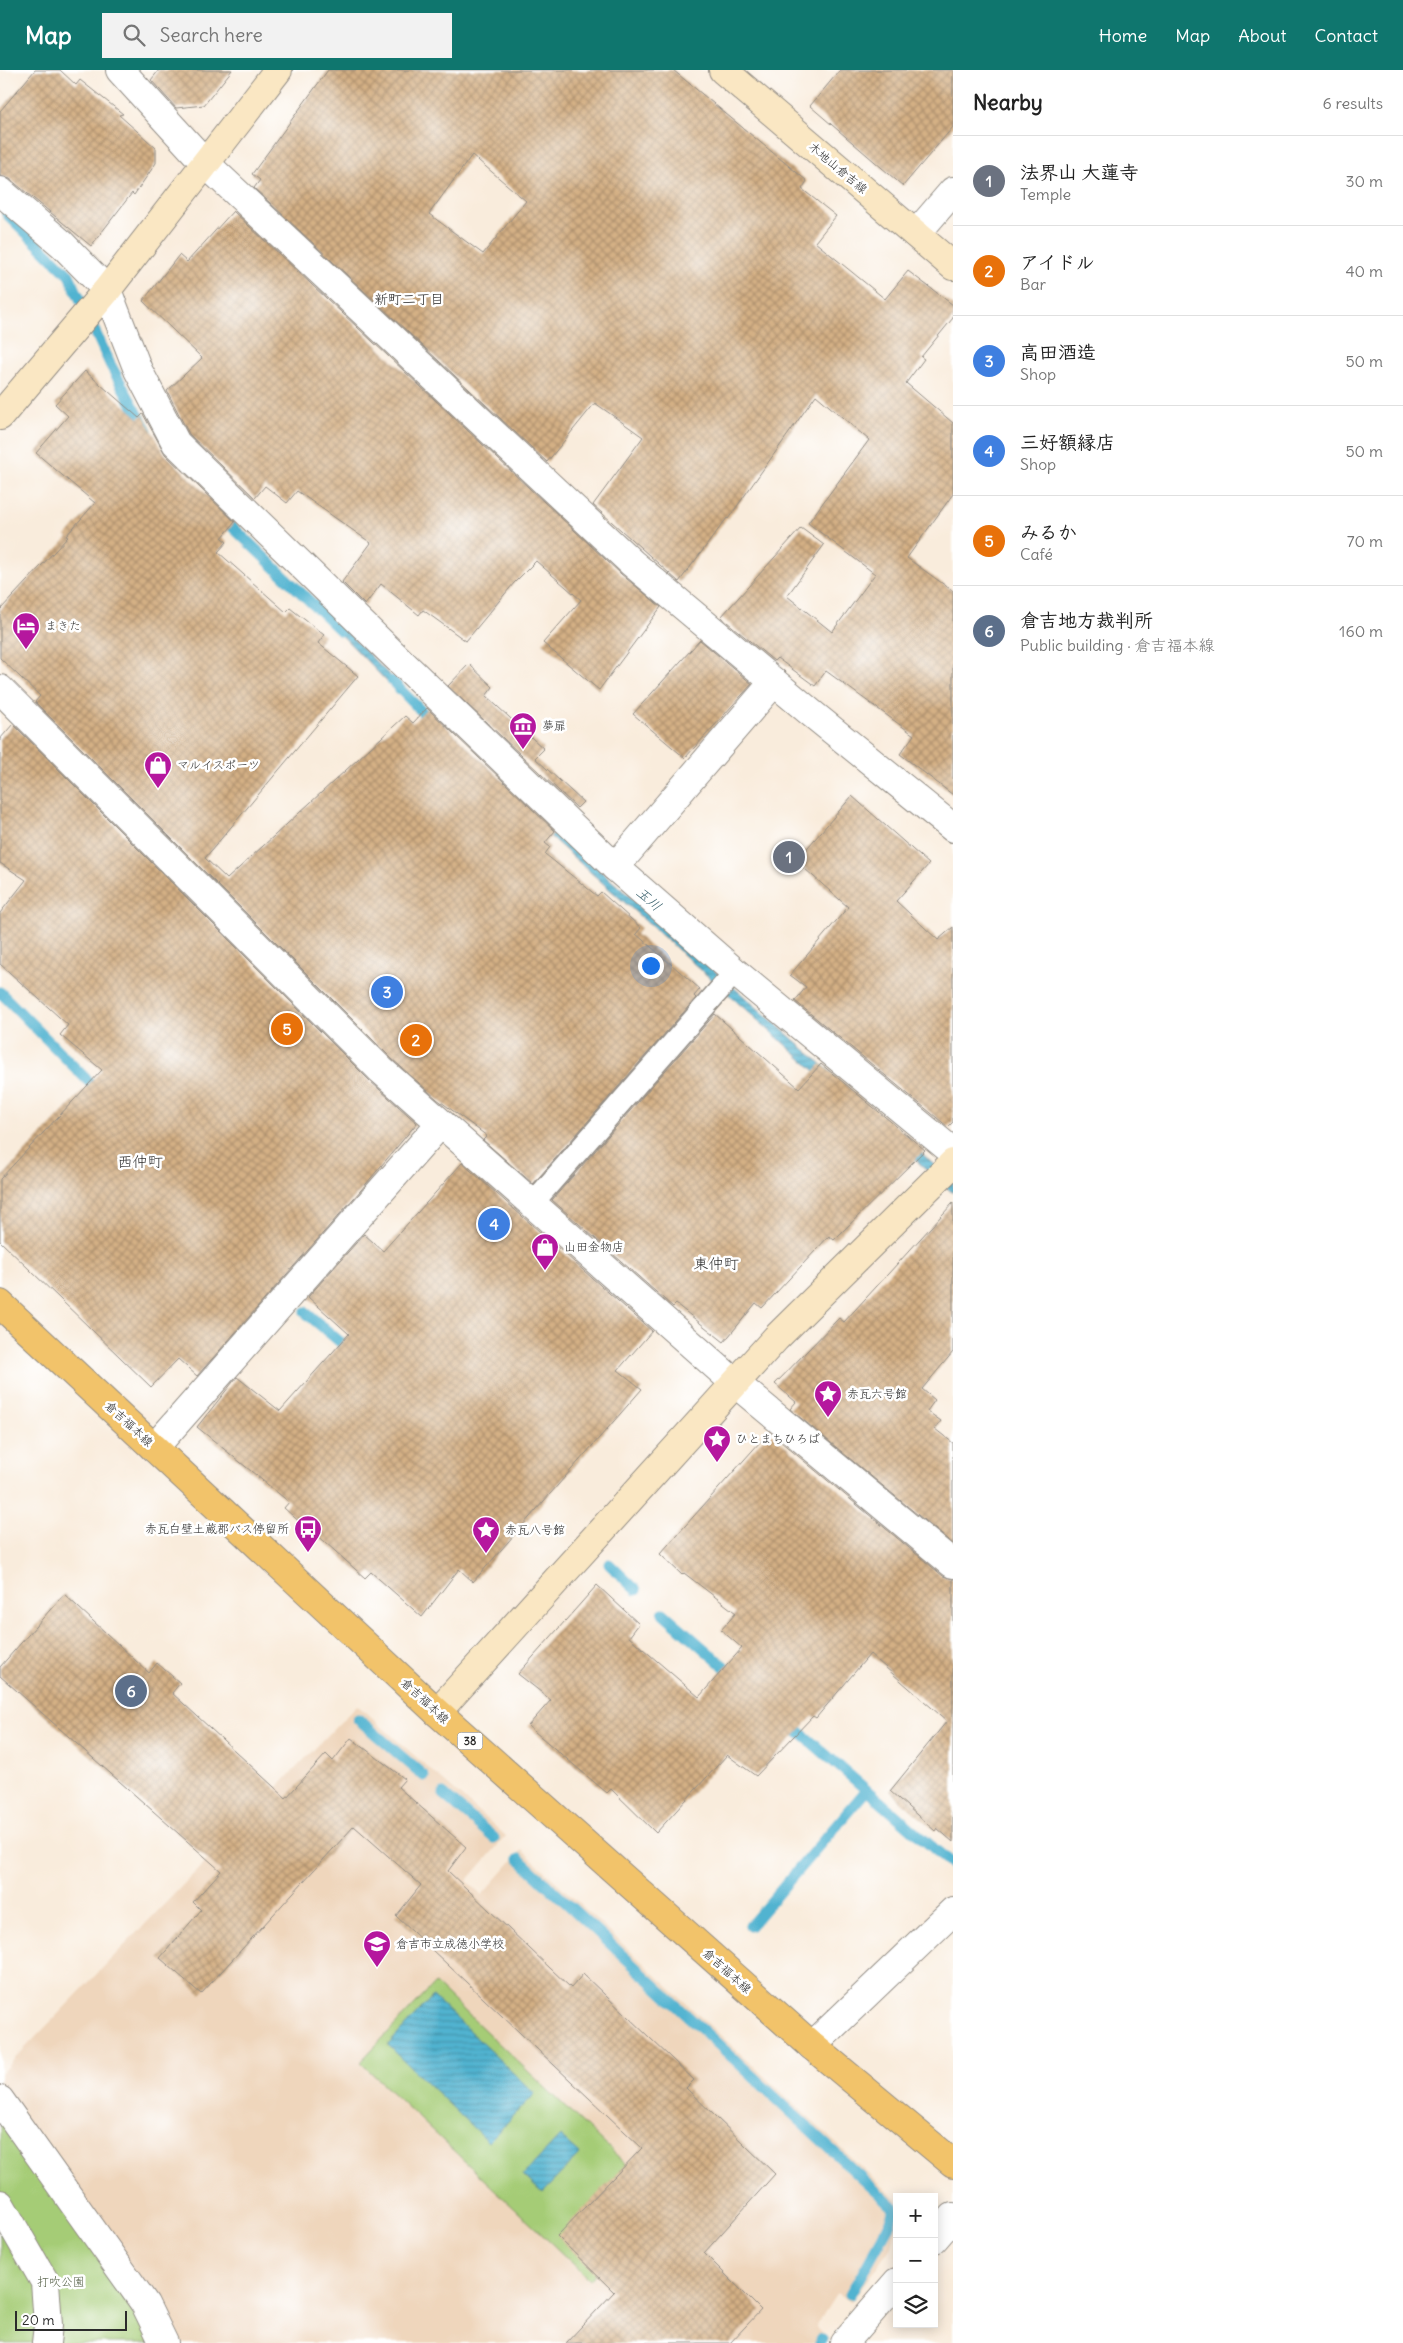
<!DOCTYPE html>
<html lang="en">
<head>
<meta charset="utf-8">
<style>
  :root { --surface:#fff; --page:#f2f2f2; --text:#222; --muted:#767676; --line:#e0e0e0; --accent:#0f766e }
  body { margin:0; font-family:Delius,"Klee One",sans-serif; background:var(--page); color:var(--text) }
  .controls { position:absolute; right:15px; bottom:15px; display:grid; overflow:hidden; border-radius:0px; box-shadow:0 2px 12px #0003 }
  .controls button { width:45px; height:45px; display:grid; place-items:center; padding:0; border:0; border-bottom:1px solid var(--line); background:var(--surface); color:var(--text); font:25px sans-serif }
  .scale { position:absolute; left:15px; bottom:12px; width:112px; box-sizing:border-box; padding-left:5px; border:2px solid #2b2b2b; border-top:0; font-size:14px; line-height:18px; white-space:nowrap; color:#2b2b2b; -webkit-text-stroke:4px #fff; paint-order:stroke }
  .you { position:absolute; left:650px; top:895px; width:18px; height:18px; margin:-12px; border:4px solid #fff; border-radius:50%; background:#1a73e8; box-shadow:0 0 0 8px #1a73e833 }
  .badge { display:grid; place-items:center; width:32px; height:32px; border-radius:50%; background:var(--accent); color:#fff; font-size:16px; font-weight:700 }
  .pin { position:absolute; translate:-50% -50%; border:2px solid #fff; box-shadow:0 1px 5px #0006 }
  .list { margin:0; padding:0; list-style:none }
  h2 { display:flex; justify-content:space-between; align-items:center; height:65px; margin:0; padding:0 20px; font-size:21px }
  h2 small { font-size:16px; font-weight:400; color:var(--muted) }
  .list li { display:grid; grid-template-columns:32px 1fr auto; gap:15px; align-items:center; box-sizing:border-box; height:90px; padding:0 20px; border-top:1px solid var(--line) }
  .list b { display:block; font-size:19px; white-space:nowrap }
  .list p { margin:0; font-size:16px; white-space:nowrap; color:var(--muted) }
  .list em { font-size:16px; font-style:normal; color:var(--muted) }
  .icon { flex:none; width:28px; height:28px; fill:none; stroke:currentColor; stroke-width:2; stroke-linecap:round; stroke-linejoin:round }
  .map { position:relative; flex:none; width:953px; height:2273px; overflow:hidden }
  header { display:flex; align-items:center; gap:30px; box-sizing:border-box; height:70px; padding:0 25px; background:var(--accent); color:#fff }
  header strong { font-size:24px }
  nav { display:flex; gap:28px; margin-inline-start:auto; font-size:18px }
  .search { width:350px; height:45px; background:var(--page); display:flex; align-items:center; gap:12px; box-sizing:border-box; padding:0 18px; border-radius:0px; color:var(--muted); font-size:19px }
  main { display:flex }
  aside { flex:1; background:var(--surface) }
  .map>svg:first-child { display:block }
  .built { fill:#efd6bc }
  .park { fill:#a5cc76; stroke:#687c50 }
  .water { fill:url(#water-rules); stroke:#3e6f7e }
  .lines { fill:none; stroke-linecap:round; stroke-linejoin:round }
  .stream { stroke:#51b3d0; stroke-width:11 }
  .building { fill:url(#building-cross-hatch); fill-rule:evenodd }
  .lane-casing { stroke:#928c84; stroke-width:24 }
  .street-casing { stroke:#928c84; stroke-width:30 }
  .secondary-casing { stroke:#928c84; stroke-width:30 }
  .primary-casing { stroke:#928c84; stroke-width:30 }
  .lane { stroke:#fff; stroke-width:21 }
  .street { stroke:#fff; stroke-width:28 }
  .secondary { stroke:#fae7c3; stroke-width:28 }
  .primary { stroke:#f2c36a; stroke-width:28 }
  .labels { text-anchor:middle; stroke-width:5; stroke-linejoin:round; paint-order:stroke }
  .shield { fill:#fff; stroke:#6b6b6b; stroke-width:1 }
  .shield-label { font-size:11px; font-weight:bold; fill:#2b2b2b }
  .street-label { font-size:12px; fill:#2b2b2b; stroke:#fff }
  .poi-label { font-size:12px; fill:#2b2b2b; stroke:#fff; text-anchor:start }
  .park-label { font-size:12px; fill:#505b42; stroke:#fff }
  .neighbourhood-label { font-size:14px; fill:#2b2b2b; stroke:#fff }
  .water-label { font-size:14px; font-style:italic; fill:#3a616d; stroke:#fff }
  .quarter-label { font-size:15px; fill:#2b2b2b; stroke:#fff }
</style>
</head>
<body>
<header>
<strong>Map</strong>
<div class="search"><svg class="icon" aria-label="search" viewBox="0 0 24 24"><circle cx="10" cy="10" r="6"/><path d="M15 15l6 6"/></svg>Search here</div>
<nav><a>Home</a><a>Map</a><a>About</a><a>Contact</a></nav>
</header>
<main>
<div class="map">
<svg width="953" height="2273" viewBox="0 0 953 2273">
  <defs>
    <pattern id="water-rules" width="6" height="5" patternUnits="userSpaceOnUse" patternTransform="scale(1.25)"><rect width="6" height="5" fill="#51b3d0"/><path d="M0 2.5h6" fill="none" stroke="#4392a9"/></pattern>
    <pattern id="building-cross-hatch" width="8" height="8" patternUnits="userSpaceOnUse" patternTransform="scale(1.25)"><rect width="8" height="8" fill="#d4b085"/><path d="M0 0l8 8M0 8l8-8" fill="none" stroke="#ac8f6d"/></pattern>
  </defs>
  <rect width="100%" height="100%" fill="#fff"/>
  <filter id="ink" filterUnits="userSpaceOnUse"><feTurbulence type="fractalNoise" baseFrequency=".02" numOctaves="2"/><feDisplacementMap in="SourceGraphic" scale="10" xChannelSelector="R" yChannelSelector="G"/><feConvolveMatrix kernelMatrix="1 2 1 2 8 2 1 2 1" color-interpolation-filters="sRGB"/></filter>
  <filter id="wash" filterUnits="userSpaceOnUse"><feTurbulence type="fractalNoise" baseFrequency=".0096" numOctaves="4" result="noise"/><feDisplacementMap in="SourceGraphic" scale="20" xChannelSelector="R" yChannelSelector="G"/><feGaussianBlur stdDeviation="1.12" result="paint"/><feColorMatrix in="noise" values="0 0 0 0 0 0 0 0 0 0 0 0 0 0 0 0 0 1.4 0 .05"/><feComposite in="paint" operator="in"/></filter>
  <g filter="url(#wash)">
    <rect width="100%" height="100%" fill="#f9ecdc"/>
    <polygon class="built" points="357,1635 506,1766 467,1811 482,1825 522,1780 897,2130 897,2154 892,2176 852,2231 849,2233 837,2223 816,2256 829,2269 825,2273 172,2273 0,2017 0,2004"/>
    <g class="park">
      <polygon points="435,1913 665,2131 590,2210 360,1992"/>
      <polygon points="0,2023 169,2273 0,2273"/>
    </g>
    <g class="water">
      <polygon points="333,548 404,620 400,625 329,552"/>
      <polygon points="478,694 849,1018 953,1112 953,1123 475,700"/>
      <polygon points="433,1926 535,2024 488,2072 388,1975"/>
      <polygon points="560,2066 580,2084 542,2123 523,2105"/>
    </g>
    <g class="lines">
      <g class="stream">
        <polyline points="7,144 69,205 110,294 147,361"/>
        <polyline points="221,446 341,561"/>
        <polyline points="392,611 433,653"/>
        <polyline points="0,922 101,1024"/>
        <polyline points="305,1242 353,1283"/>
        <polyline points="609,1494 636,1520"/>
        <polyline points="663,1543 735,1606"/>
        <polyline points="358,1649 424,1706"/>
        <polyline points="787,1651 953,1795"/>
        <polyline points="443,1724 494,1768"/>
        <polyline points="519,1789 894,2138 889,2155 850,2225"/>
        <polyline points="750,1856 864,1723"/>
        <polyline points="819,2273 822,2269"/>
      </g>
    </g>
    <g id="blocks">
      <g class="building">
        <polygon points="35,0 60,0 76,15 80,10 123,44 119,45 156,78 156,93 134,125 132,123 91,176 10,109 0,106 0,41"/>
        <polygon points="159,0 232,0 204,35 176,38 151,10"/>
        <path d="M 328,0 L 673,0 L 807,111 L 802,119 L 836,146 L 815,172 L 885,229 L 908,201 L 953,235 L 953,248 L 921,287 L 924,289 L 906,313 L 953,353 L 953,424 L 907,488 L 953,521 L 953,725 L 900,684 L 914,665 L 826,601 L 815,616 L 777,588 L 774,591 L 721,547 L 801,458 L 824,475 L 787,526 L 832,562 L 875,504 L 808,453 L 869,370 L 816,325 L 728,449 L 727,448 L 679,512 L 593,435 L 643,367 L 595,333 L 547,392 L 254,118 L 260,110 L 252,104 ZM 472,85 L 526,131 L 483,184 L 429,144 Z"/>
        <polygon points="840,0 953,0 953,57 903,116 810,36"/>
        <polygon points="233,141 621,504 661,537 599,620 543,573 581,530 536,491 514,513 466,571 423,540 419,545 381,514 365,535 342,512 371,473 297,421 287,433 265,416 255,428 189,364 167,321 202,288 143,231 179,185 187,192"/>
        <polygon points="85,301 139,348 143,344 165,384 235,452 222,468 227,472 218,482 286,542 290,538 324,565 318,573 358,606 205,788 227,809 405,646 413,653 427,638 555,761 545,773 550,777 545,784 597,826 601,822 641,858 636,864 700,919 694,926 696,928 533,1114 483,1070 487,1066 437,1029 392,989 35,632 40,626 0,588 0,540 68,467 66,466 95,433 36,383 68,346 55,334"/>
        <polygon points="700,570 752,614 685,688 633,644"/>
        <polygon points="469,594 493,617 486,626 544,679 535,688 583,732 577,738 448,616"/>
        <polygon points="13,654 370,1011 417,1053 361,1120 197,1306 178,1289 151,1317 0,1171 0,1109 102,1000 60,965 68,955 0,894 0,843 26,810 0,793 0,669"/>
        <polygon points="852,726 929,794 896,831 938,870 953,857 953,1052 948,1057 795,931 806,917 790,905 848,837 796,791"/>
        <polygon points="715,944 799,1018 821,994 925,1080 834,1170 829,1166 762,1238 756,1233 724,1272 676,1234 673,1237 552,1130"/>
        <polygon points="462,1093 652,1261 618,1300 642,1319 473,1512 459,1499 422,1547 371,1502 365,1508 315,1463 313,1464 284,1438 289,1432 197,1357 237,1307 280,1341 349,1264 308,1227 364,1164 383,1181"/>
        <polygon points="953,1133 953,1282 922,1319 935,1330 927,1341 941,1351 935,1359 953,1373 953,1474 790,1339 796,1332 775,1314 839,1248 844,1252"/>
        <polygon points="769,1362 943,1506 953,1509 953,1772 937,1758 935,1761 890,1721 947,1651 870,1584 816,1648 813,1646 756,1706 727,1685 656,1763 611,1719 607,1723 528,1656 551,1630 518,1604 597,1515 639,1554 629,1567 699,1627 742,1578 721,1560 736,1543 684,1503 682,1505 660,1484"/>
        <polygon points="64,1524 149,1603 157,1593 180,1613 172,1623 286,1728 326,1684 333,1691 351,1668 405,1709 398,1717 466,1777 448,1801 571,1918 583,1904 694,2010 686,2018 775,2104 704,2183 761,2240 730,2273 566,2273 614,2222 557,2166 642,2078 396,1846 421,1815 354,1756 201,1924 160,1888 201,1840 193,1832 221,1801 0,1606 0,1597"/>
      </g>
    </g>
  </g>
  <g filter="url(#ink)">
    <use href="#blocks" fill-opacity="0" stroke="#928c84" stroke-width="1"/>
    <g class="lines">
      <g class="lane-casing">
        <polyline id="lane" points="531,1135 735,902"/>
      </g>
      <g class="street-casing">
        <g id="street">
          <polyline points="120,0 206,94 632,493 810,642 953,758"/>
          <polyline points="0,121 62,174 107,220 138,300 176,373 391,582 615,797 735,902 953,1082"/>
          <polyline points="916,164 953,121"/>
          <polyline points="0,619 381,1000 735,1313 953,1494"/>
          <polyline points="615,797 774,612"/>
          <polyline points="154,1378 440,1054"/>
          <polyline points="812,1976 953,1841"/>
          <polyline points="0,2030 145,2234 164,2273"/>
          <polyline points="0,2134 45,2212 48,2255 46,2273"/>
          <polyline points="934,2169 953,2147"/>
          <polyline points="844,2273 897,2212"/>
        </g>
      </g>
      <g class="secondary-casing">
        <g id="secondary">
          <polyline points="723,0 953,196"/>
          <polyline points="0,346 107,220 278,0"/>
          <polyline points="437,1642 776,1268 953,1093"/>
        </g>
      </g>
      <g class="primary-casing">
        <polyline id="primary" points="0,1234 437,1642 812,1976 953,2093"/>
      </g>
      <use href="#lane" class="lane"/>
      <use href="#street" class="street"/>
      <use href="#secondary" class="secondary"/>
      <use href="#primary" class="primary"/>
    </g>
  </g>
  <defs>
    <g id="hotel-pin" transform="scale(1.4375)"><path d="M0 17L-7.5 6A9.5 9.5 0 1 1 7.5 6Z" fill="#b5179e" stroke="#fff"/><path d="M-6-4.5h1.5V1H6V5H4.5V3h-9V5H-6ZM-4 0a1.8 1.8 0 1 1 3.6 0ZM.5 0V-2.5h3Q6-2.5 6 0Z" fill="#fff"/></g>
    <g id="museum-pin" transform="scale(1.4375)"><path d="M0 17L-7.5 6A9.5 9.5 0 1 1 7.5 6Z" fill="#b5179e" stroke="#fff"/><path d="M0-6L6-3V-2H-6V-3ZM-5-1h2V3h-2ZM-1-1h2V3h-2ZM3-1h2V3H3ZM-6 4H6V6H-6Z" fill="#fff"/></g>
    <g id="shop-pin" transform="scale(1.4375)"><path d="M0 17L-7.5 6A9.5 9.5 0 1 1 7.5 6Z" fill="#b5179e" stroke="#fff"/><path d="M-5-2.5h2.3a2.7 3.5 0 0 1 5.4 0H5L5.5 6h-11ZM-1.5-2.5h3a1.5 2.3 0 0 0-3 0Z" fill="#fff"/></g>
    <g id="sight-pin" transform="scale(1.4375)"><path d="M0 17L-7.5 6A9.5 9.5 0 1 1 7.5 6Z" fill="#b5179e" stroke="#fff"/><path d="M0-6L1.8-2.2L6-1.7L2.9 1.2L3.7 5.4L0 3.3L-3.7 5.4L-2.9 1.2L-6-1.7L-1.8-2.2Z" fill="#fff"/></g>
    <g id="bus-pin" transform="scale(1.4375)"><path d="M0 17L-7.5 6A9.5 9.5 0 1 1 7.5 6Z" fill="#b5179e" stroke="#fff"/><path d="M-5-6H5V4H4V6H2V4H-2V6H-4V4H-5ZM-3.5-4V0h7V-4ZM-3.5 1.2v1.5H-2V1.2ZM2 1.2v1.5H3.5V1.2Z" fill="#fff"/></g>
    <g id="school-pin" transform="scale(1.4375)"><path d="M0 17L-7.5 6A9.5 9.5 0 1 1 7.5 6Z" fill="#b5179e" stroke="#fff"/><path d="M0-5L7-2L0 1L-7-2ZM-4 1L0 2.5L4 1V4Q0 6-4 4Z" fill="#fff"/></g>
  </defs>
  <g fill-rule="evenodd">
    <use href="#hotel-pin" x="26" y="556"/>
    <use href="#museum-pin" x="523" y="656"/>
    <use href="#shop-pin" x="158" y="695"/>
    <use href="#shop-pin" x="545" y="1177"/>
    <use href="#sight-pin" x="828" y="1324"/>
    <use href="#sight-pin" x="717" y="1369"/>
    <use href="#bus-pin" x="308" y="1459"/>
    <use href="#sight-pin" x="486" y="1460"/>
    <use href="#school-pin" x="377" y="1874"/>
  </g>
  <g class="labels">
    <rect class="shield" x="457.5" y="1662.5" width="25" height="17" rx="4"/>
    <g class="shield-label">
      <text x="470" y="1675">38</text>
    </g>
    <g class="street-label">
      <text transform="translate(838 98) rotate(40)" y="4">木地山倉吉線</text>
      <text transform="translate(129 1354) rotate(43)" y="4">倉吉福本線</text>
      <text transform="translate(425 1631) rotate(43)" y="4">倉吉福本線</text>
      <text transform="translate(727 1901) rotate(42)" y="4">倉吉福本線</text>
    </g>
    <g class="poi-label">
      <text x="45" y="560">まきた</text>
      <text x="542" y="660">夢扉</text>
      <text x="177" y="699">マルイスポーツ</text>
      <text x="564" y="1181">山田金物店</text>
      <text x="847" y="1328">赤瓦六号館</text>
      <text x="736" y="1373">ひとまちひろば</text>
      <text x="289" y="1463" text-anchor="end">赤瓦白壁土蔵郡バス停留所</text>
      <text x="505" y="1464">赤瓦八号館</text>
      <text x="396" y="1878">倉吉市立成徳小学校</text>
    </g>
    <g class="park-label">
      <text x="61" y="2216">打吹公園</text>
    </g>
    <g class="neighbourhood-label">
      <text x="409" y="234">新町二丁目</text>
    </g>
    <g class="water-label">
      <text transform="translate(649 829) rotate(41)" y="5">玉川</text>
    </g>
    <g class="quarter-label">
      <text x="140" y="1097">西仲町</text>
      <text x="716" y="1199">東仲町</text>
    </g>
  </g>
</svg>
<div class="controls">
<button>+</button>
<button>−</button>
<button><svg class="icon" aria-label="layers" viewBox="0 0 24 24"><path d="M12 4l9 5-9 5-9-5zM3 14l9 5 9-5"/></svg></button>
</div>
<div class="scale">20 m</div>
<div class="you"></div>
<div class="pin badge" style="left:789px;top:787px;background:#6b7280">1</div>
<div class="pin badge" style="left:416px;top:970px;background:#e8710a">2</div>
<div class="pin badge" style="left:387px;top:922px;background:#3f7fe0">3</div>
<div class="pin badge" style="left:494px;top:1154px;background:#3f7fe0">4</div>
<div class="pin badge" style="left:287px;top:959px;background:#e8710a">5</div>
<div class="pin badge" style="left:131px;top:1621px;background:#5c6f8a">6</div>
</div>
<aside>
<h2>Nearby<small>6 results</small></h2>
<ul class="list">
<li><span class="badge" style="background:#6b7280">1</span><div><b>法界山 大蓮寺</b><p>Temple</p></div><em>30 m</em></li>
<li><span class="badge" style="background:#e8710a">2</span><div><b>アイドル</b><p>Bar</p></div><em>40 m</em></li>
<li><span class="badge" style="background:#3f7fe0">3</span><div><b>高田酒造</b><p>Shop</p></div><em>50 m</em></li>
<li><span class="badge" style="background:#3f7fe0">4</span><div><b>三好額縁店</b><p>Shop</p></div><em>50 m</em></li>
<li><span class="badge" style="background:#e8710a">5</span><div><b>みるか</b><p>Café</p></div><em>70 m</em></li>
<li><span class="badge" style="background:#5c6f8a">6</span><div><b>倉吉地方裁判所</b><p>Public building · 倉吉福本線</p></div><em>160 m</em></li>
</ul>
</aside>
</main>
</body>
</html>
